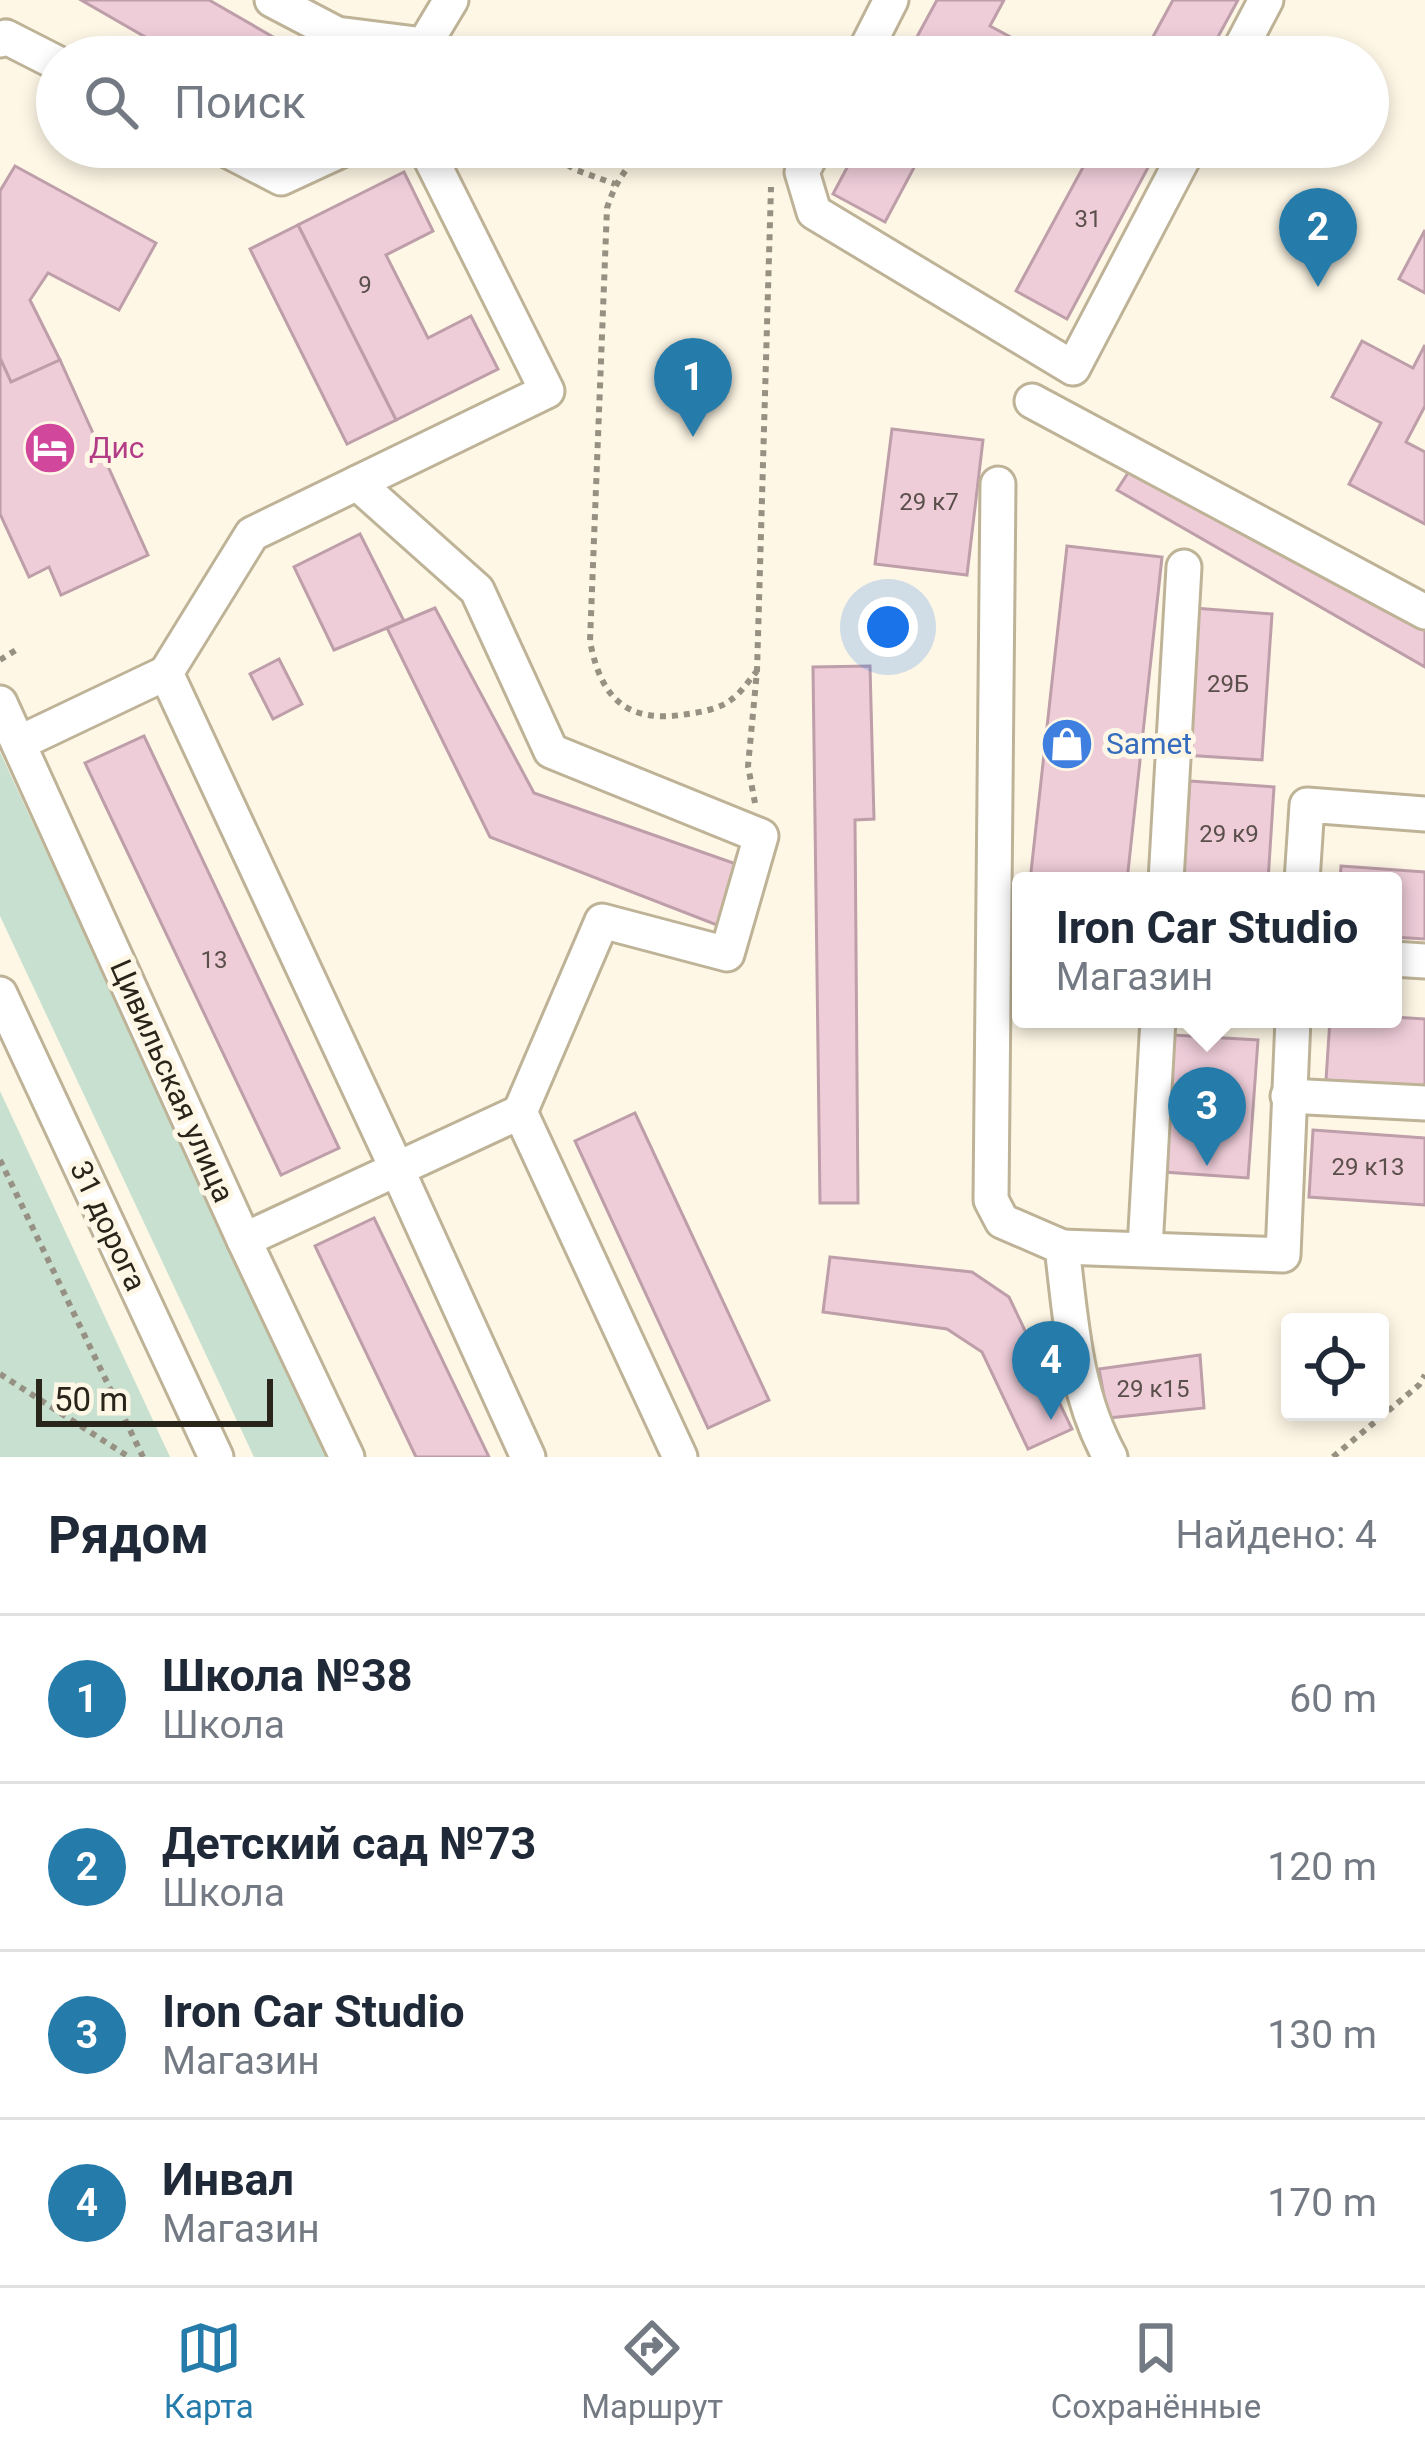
<!DOCTYPE html>
<html lang="ru">
<head>
<meta charset="utf-8">
<style>
  :root { --surface:#fff; --page:#f2f2f3; --text:#1f2937; --muted:#747a83; --line:#e0e1e3; --accent:#257baa }
  body { margin:0; font-family:Roboto,sans-serif; background:var(--page); color:var(--text) }
  .controls { position:absolute; right:36px; bottom:36px; display:grid; overflow:hidden; border-radius:12px; box-shadow:0 6px 18px #0003 }
  .controls button { width:108px; height:108px; display:grid; place-items:center; padding:0; border:0; border-bottom:3px solid var(--line); background:var(--surface); color:var(--text); font:60px sans-serif }
  .scale { position:absolute; left:36px; bottom:30px; width:237px; box-sizing:border-box; padding-left:12px; border:6px solid #29251a; border-top:0; font-size:33px; line-height:42px; white-space:nowrap; color:#29251a; -webkit-text-stroke:9px #fef7e6; paint-order:stroke }
  .you { position:absolute; left:888px; top:627px; width:42px; height:42px; margin:-30px; border:9px solid #fff; border-radius:50%; background:#1a73e8; box-shadow:0 0 0 18px #1a73e833 }
  .badge { display:grid; place-items:center; width:78px; height:78px; border-radius:50%; background:var(--accent); color:#fff; font-size:39px; font-weight:700 }
  .pin { position:absolute; translate:-50% -99px; filter:drop-shadow(0 3px 6px #0008) }
  .pin::after { content:''; position:absolute; top:63px; width:42px; height:36px; background:inherit; clip-path:polygon(0 0,100% 0,50% 100%) }
  .popup { position:absolute; left:1012px; top:872px; width:390px; height:156px; box-sizing:border-box; display:grid; place-content:center; border-radius:12px; background:var(--surface); filter:drop-shadow(0 3px 9px #0005); font-size:39px; white-space:nowrap; color:var(--muted) }
  .popup b { font-size:45px; color:var(--text) }
  .popup::after { content:''; position:absolute; left:50%; top:100%; margin-left:-24px; border:24px solid transparent; border-top-color:var(--surface) }
  .list { margin:0; padding:0; list-style:none }
  h2 { display:flex; justify-content:space-between; align-items:center; height:156px; margin:0; padding:0 48px; font-size:51px }
  h2 small { font-size:39px; font-weight:400; color:var(--muted) }
  .list li { display:grid; grid-template-columns:78px 1fr auto; gap:36px; align-items:center; box-sizing:border-box; height:168px; padding:0 48px; border-top:3px solid var(--line) }
  .list b { display:block; font-size:45px; white-space:nowrap }
  .list p { margin:0; font-size:39px; white-space:nowrap; color:var(--muted) }
  .list em { font-size:39px; font-style:normal; color:var(--muted) }
  .icon { flex:none; width:66px; height:66px; fill:none; stroke:currentColor; stroke-width:2; stroke-linecap:round; stroke-linejoin:round }
  .map { position:relative; flex:none; width:1425px; height:1457px; overflow:hidden }
  .search { position:absolute; background:var(--surface); box-shadow:0 6px 18px #0003; left:36px; right:36px; top:36px; height:132px; display:flex; align-items:center; gap:30px; box-sizing:border-box; padding:0 42px; border-radius:66px; color:var(--muted); font-size:45px }
  .sheet { height:828px; background:var(--surface) }
  nav { display:flex; justify-content:space-around; align-items:center; box-sizing:border-box; height:168px; border-top:3px solid var(--line); background:var(--surface); font-size:33px; color:var(--muted) }
  nav a { display:grid; justify-items:center; gap:6px }
  nav .on { color:var(--accent) }
  .map>svg:first-child { display:block }
  .green { fill:#c7e0cf }
  .building { fill:#eecdd9; stroke:#bd9ea9; stroke-width:3 }
  .lines { fill:none; stroke-linecap:round; stroke-linejoin:round }
  .minor-casing { stroke:#beb397; stroke-width:39 }
  .path { stroke:#979183; stroke-width:6; stroke-dasharray:6 6; stroke-linecap:butt }
  .minor { stroke:#fff; stroke-width:33 }
  .labels { text-anchor:middle; stroke-width:10; stroke-linejoin:round; paint-order:stroke }
  .number-label { font-size:24px; fill:#5a4f4a }
  .hotel-label { font-size:30px; fill:#b23c85; stroke:#fef7e6; text-anchor:start }
  .shop-label { font-size:30px; fill:#366cbe; stroke:#fef7e6; text-anchor:start }
  .street-label { font-size:30px; fill:#29251a; stroke:#fef7e6 }
</style>
</head>
<body>
<div class="map">
<svg width="1425" height="1457" viewBox="0 0 1425 1457">
  <rect width="100%" height="100%" fill="#fef7e6"/>
  <g class="green">
    <polygon points="0,752 327,1457 254,1457 0,916"/>
    <polygon points="0,1091 170,1457 0,1457"/>
  </g>
  <g class="building">
    <polygon points="81,0 209,0 308,57 180,57"/>
    <polygon points="937,0 1004,0 990,26 1048,57 906,57"/>
    <polygon points="1173,0 1238,0 1207,57 1142,57"/>
    <polygon points="858,147 925,147 885,222 833,194"/>
    <polygon points="1094,147 1159,147 1067,319 1016,291"/>
    <polygon points="15,166 156,243 119,310 48,273 30,300 60,360 11,382 0,358 0,191"/>
    <polygon points="404,172 433,231 386,255 428,338 471,316 498,369 396,420 298,225"/>
    <polygon points="298,225 396,420 347,444 250,249"/>
    <polygon points="1425,230 1425,293 1399,279"/>
    <polygon points="1362,341 1413,368 1425,345 1425,406 1406,442 1425,452 1425,524 1349,484 1381,423 1332,397"/>
    <polygon points="0,358 11,382 60,360 148,555 61,595 49,567 29,577 0,514"/>
    <polygon points="892,429 983,440 967,575 875,564"/>
    <polygon points="1135,462 1425,629 1425,667 1117,490"/>
    <polygon points="360,534 404,621 334,650 294,567"/>
    <polygon points="1067,546 1162,557 1127,881 1030,881"/>
    <polygon points="435,608 534,793 736,864 717,925 490,837 387,628"/>
    <polygon points="1194,608 1272,614 1262,760 1184,755"/>
    <polygon points="279,659 302,704 273,719 250,674"/>
    <polygon points="870,666 874,819 855,820 858,1203 820,1203 813,667"/>
    <polygon points="144,736 339,1148 281,1175 85,763"/>
    <polygon points="1190,781 1274,787 1268,881 1183,881"/>
    <polygon points="1341,866 1425,872 1425,939 1393,937 1393,881 1340,881"/>
    <polygon points="1393,1017 1425,1019 1425,1086 1326,1080 1330,1019"/>
    <polygon points="1173,1019 1258,1019 1258,1025"/>
    <polygon points="1173,1035 1258,1040 1248,1178 1164,1172"/>
    <polygon points="635,1113 769,1400 708,1428 575,1141"/>
    <polygon points="1313,1130 1425,1138 1425,1205 1309,1197"/>
    <polygon points="374,1218 489,1457 416,1457 315,1246"/>
    <polygon points="830,1257 972,1272 1009,1297 1072,1429 1028,1449 982,1352 947,1329 823,1312"/>
    <polygon points="1200,1355 1204,1408 1108,1418 1099,1369"/>
  </g>
  <g class="lines">
    <g class="minor-casing">
      <g id="minor">
        <polyline points="272,0 337,34 424,45 451,0"/>
        <polyline points="0,40 6,37 57,63"/>
        <polyline points="862,57 891,0"/>
        <polyline points="1236,57 1266,0"/>
        <polyline points="221,147 281,178 348,147"/>
        <polyline points="815,147 802,172 814,212 1073,368 1189,147"/>
        <polyline points="1032,401 1425,612"/>
        <polyline points="357,483 477,590 551,751 761,836 727,954 602,921 520,1112"/>
        <path d="M 998,484 L 991,1200 L 1002,1221 L 1062,1247 C 1071,1320 1074,1391 1110,1457"/>
        <polyline points="166,673 252,534 547,391 425,147"/>
        <polyline points="0,703 244,1240 347,1457"/>
        <polyline points="19,743 166,673 397,1169 244,1240"/>
        <polyline points="1166,881 1184,567"/>
        <polyline points="1302,881 1307,805 1425,814"/>
        <polyline points="1393,959 1425,961"/>
        <polyline points="0,994 216,1457"/>
        <polyline points="1288,1096 1425,1103"/>
        <polyline points="1062,1247 1283,1255 1293,1019"/>
        <polyline points="1145,1248 1158,1019"/>
        <polyline points="528,1457 397,1169 520,1112 680,1457"/>
      </g>
    </g>
    <g class="path">
      <polyline points="536,147 576,170 615,184"/>
      <path d="M 652,147 C 628,161 615,183 607,208 L 590,641 C 601,700 628,724 688,714 C 702,712 722,708 732,699 C 742,692 749,680 757,671"/>
      <polyline points="756,147 775,164"/>
      <polyline points="0,660 16,650"/>
      <polyline points="755,803 748,766 757,671 771,187"/>
      <polyline points="0,1160 143,1457"/>
      <polyline points="0,1374 129,1457"/>
      <polyline points="1333,1457 1419,1385 1425,1375"/>
    </g>
    <use href="#minor" class="minor"/>
  </g>
  <defs>
    <g id="hotel-disc" transform="scale(2.7)"><circle r="9.5" fill="#d1479c" stroke="#fef7e6"/><path d="M-6-4.5h1.5V1H6V5H4.5V3h-9V5H-6ZM-4 0a1.8 1.8 0 1 1 3.6 0ZM.5 0V-2.5h3Q6-2.5 6 0Z" fill="#fff"/></g>
    <g id="shop-disc" transform="scale(2.7)"><circle r="9.5" fill="#3f7fe0" stroke="#fef7e6"/><path d="M-5-2.5h2.3a2.7 3.5 0 0 1 5.4 0H5L5.5 6h-11ZM-1.5-2.5h3a1.5 2.3 0 0 0-3 0Z" fill="#fff"/></g>
  </defs>
  <g fill-rule="evenodd">
    <use href="#hotel-disc" x="50" y="448"/>
    <use href="#shop-disc" x="1067" y="744"/>
  </g>
  <g class="labels">
    <g class="number-label">
      <text x="1088" y="227">31</text>
      <text x="365" y="293">9</text>
      <text x="929" y="510">29 к7</text>
      <text x="1228" y="692">29Б</text>
      <text x="1229" y="842">29 к9</text>
      <text x="214" y="968">13</text>
      <text x="1368" y="1175">29 к13</text>
      <text x="1153" y="1397">29 к15</text>
    </g>
    <g class="hotel-label">
      <text x="89" y="458">Дис</text>
    </g>
    <g class="shop-label">
      <text x="1106" y="754">Samet</text>
    </g>
    <g class="street-label">
      <text transform="translate(172 1081) rotate(66)" y="10">Цивильская улица</text>
      <text transform="translate(108 1226) rotate(65)" y="10">31 дорога</text>
    </g>
  </g>
</svg>
<div class="controls">
<button><svg class="icon" aria-label="locate" viewBox="0 0 24 24"><circle cx="12" cy="12" r="6"/><path d="M12 2v4M12 18v4M2 12h4M18 12h4"/></svg></button>
</div>
<div class="scale">50 m</div>
<div class="you"></div>
<div class="pin badge" style="left:693px;top:437px">1</div>
<div class="pin badge" style="left:1318px;top:287px">2</div>
<div class="pin badge" style="left:1207px;top:1166px">3</div>
<div class="popup"><b>Iron Car Studio</b>Магазин</div>
<div class="pin badge" style="left:1051px;top:1420px">4</div>
<div class="search"><svg class="icon" aria-label="search" viewBox="0 0 24 24"><circle cx="10" cy="10" r="6"/><path d="M15 15l6 6"/></svg>Поиск</div>
</div>
<section class="sheet">
<h2>Рядом<small>Найдено: 4</small></h2>
<ul class="list">
<li><span class="badge">1</span><div><b>Школа №38</b><p>Школа</p></div><em>60 m</em></li>
<li><span class="badge">2</span><div><b>Детский сад №73</b><p>Школа</p></div><em>120 m</em></li>
<li><span class="badge">3</span><div><b>Iron Car Studio</b><p>Магазин</p></div><em>130 m</em></li>
<li><span class="badge">4</span><div><b>Инвал</b><p>Магазин</p></div><em>170 m</em></li>
</ul>
</section>
<nav>
<a class="on"><svg class="icon" aria-label="map" viewBox="0 0 24 24"><path d="M3 6l6-2 6 2 6-2v14l-6 2-6-2-6 2zM9 4v14M15 6v14"/></svg>Карта</a>
<a><svg class="icon" aria-label="directions" viewBox="0 0 24 24"><path d="M12 3l9 9-9 9-9-9zM9 14v-3h6M13 9l2 2-2 2"/></svg>Маршрут</a>
<a><svg class="icon" aria-label="saved" viewBox="0 0 24 24"><path d="M7 4h10v16l-5-4-5 4z"/></svg>Сохранённые</a>
</nav>
</body>
</html>
